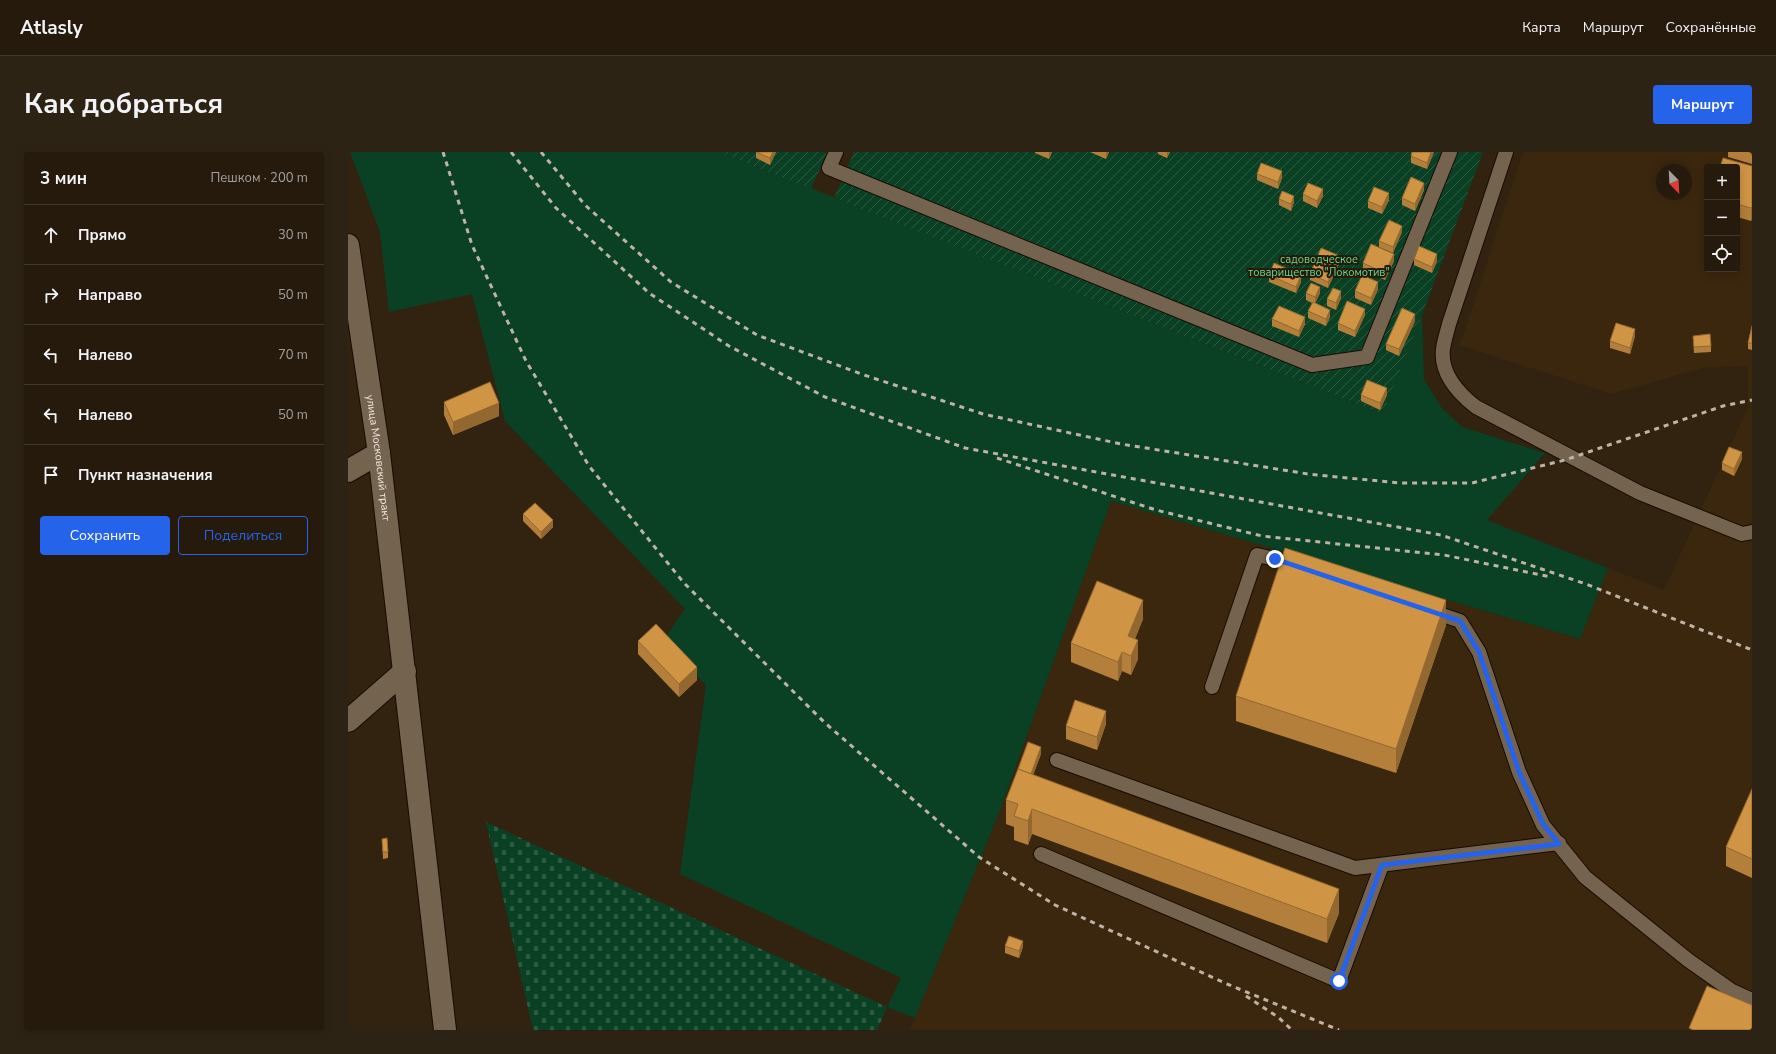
<!DOCTYPE html>
<html lang="ru">
<head>
<meta charset="utf-8">
<style>
  :root { --surface:#251a0c; --page:#2d2315; --text:#f1f3f6; --muted:#a3a19d; --line:#42382d; --accent:#2563eb }
  body { margin:0; font-family:"Nunito Sans",sans-serif; background:var(--page); color:var(--text) }
  .controls { position:absolute; right:12px; top:12px; display:grid; overflow:hidden; border-radius:4px; box-shadow:0 2px 10px #0003 }
  .controls button { width:36px; height:36px; display:grid; place-items:center; padding:0; border:0; border-bottom:1px solid var(--line); background:var(--surface); color:var(--text); font:20px sans-serif }
  .compass { position:absolute; left:1308px; top:12px; width:36px; height:36px; border-radius:50%; background:var(--surface); box-shadow:0 2px 10px #0003; rotate:156deg }
  .stop { position:absolute; width:12px; height:12px; margin:-9px; border:3px solid #2563eb; border-radius:50%; background:#fff }
  .stop.end { background:#2563eb; border-color:#fff; box-shadow:0 1px 4px #0008 }
  .list { margin:0; padding:0; list-style:none }
  h2 { display:flex; justify-content:space-between; align-items:center; height:52px; margin:0; padding:0 16px; font-size:17px }
  h2 small { font-size:13px; font-weight:400; color:var(--muted) }
  .list li { display:grid; grid-template-columns:26px 1fr auto; gap:12px; align-items:center; box-sizing:border-box; height:60px; padding:0 16px; border-top:1px solid var(--line) }
  .list b { display:block; font-size:15px; white-space:nowrap }
  .list em { font-size:13px; font-style:normal; color:var(--muted) }
  .actions { display:flex; gap:8px; padding:12px 16px }
  .actions a { flex:1; padding:9px 0; border:1px solid var(--accent); border-radius:4px; text-align:center; font-size:14px; color:var(--accent) }
  .actions .main { background:var(--accent); color:#fff }
  .icon { flex:none; width:22px; height:22px; fill:none; stroke:currentColor; stroke-width:2; stroke-linecap:round; stroke-linejoin:round }
  .map { position:relative; flex:none; width:1404px; height:878px; overflow:hidden; border-radius:4px }
  header { display:flex; align-items:center; gap:24px; box-sizing:border-box; height:56px; padding:0 20px; background:var(--surface); border-bottom:1px solid var(--line) }
  header strong { font-size:19px }
  nav { display:flex; gap:22px; margin-inline-start:auto; font-size:14px }
  .intro { display:flex; align-items:center; justify-content:space-between; box-sizing:border-box; height:96px; padding:0 24px }
  h1 { margin:0; font-size:28px }
  .button { padding:10px 18px; border-radius:4px; background:var(--accent); color:#fff; font-size:14px; font-weight:700 }
  main { display:flex; gap:24px; padding:0 24px }
  aside { flex:1; background:var(--surface); border-radius:4px; box-shadow:0 2px 10px #0003 }
  .map>svg:first-child { display:block }
  .built { fill:#3b270e; fill-rule:evenodd }
  .grass { fill:#0a4023 }
  .cemetery { fill:url(#cemetery-stones) }
  .garden { fill:url(#garden-furrows) }
  .lines { fill:none; stroke-linecap:round; stroke-linejoin:round }
  .service-casing { stroke:#190b00; stroke-width:16 }
  .minor-casing { stroke:#190b00; stroke-width:24 }
  .tertiary-casing { stroke:#190b00; stroke-width:24 }
  .service { stroke:#74634f; stroke-width:14 }
  .minor { stroke:#74634f; stroke-width:22 }
  .tertiary { stroke:#74634f; stroke-width:22 }
  .rail { stroke:#beb3a5; stroke-width:3; stroke-dasharray:5 5; stroke-linecap:butt }
  .wall { fill:#b37f3b }
  .shaded-wall { fill:#926830 }
  .building { fill:#d09445; stroke:#926830 }
  .route { stroke:#2563eb; stroke-width:5 }
  .labels { text-anchor:middle; stroke-width:4; stroke-linejoin:round; paint-order:stroke }
  .park-label { font-size:11px; fill:#64dc95; stroke:#271907 }
  .street-label { font-size:11px; fill:#f3e9dd; stroke:#271907 }
</style>
</head>
<body>
<header>
<strong>Atlasly</strong>
<nav><a>Карта</a><a>Маршрут</a><a>Сохранённые</a></nav>
</header>
<div class="intro"><h1>Как добраться</h1><a class="button">Маршрут</a></div>
<main>
<aside>
<h2>3 мин<small>Пешком · 200 m</small></h2>
<ul class="list">
<li><svg class="icon" aria-label="ahead" viewBox="0 0 24 24"><path d="M12 20V5M6 11l6-6 6 6"/></svg><div><b>Прямо</b></div><em>30 m</em></li>
<li><svg class="icon" aria-label="right" viewBox="0 0 24 24"><path d="M7 20v-9h11M14 6l5 5-5 5"/></svg><div><b>Направо</b></div><em>50 m</em></li>
<li><svg class="icon" aria-label="left" viewBox="0 0 24 24"><path d="M17 20v-9H6M10 6l-5 5 5 5"/></svg><div><b>Налево</b></div><em>70 m</em></li>
<li><svg class="icon" aria-label="left" viewBox="0 0 24 24"><path d="M17 20v-9H6M10 6l-5 5 5 5"/></svg><div><b>Налево</b></div><em>50 m</em></li>
<li><svg class="icon" aria-label="arrive" viewBox="0 0 24 24"><path d="M6 21V4h12l-3 4 3 4H6"/></svg><div><b>Пункт назначения</b></div></li>
</ul>
<div class="actions"><a class="main">Сохранить</a><a>Поделиться</a></div>
</aside>
<div class="map">
<svg width="1404" height="878" viewBox="0 0 1404 878">
  <defs>
    <pattern id="cemetery-stones" width="16" height="16" patternUnits="userSpaceOnUse"><rect width="16" height="16" fill="#0a4023"/><path d="M2 7V4a2 2 0 0 1 4 0v3zM10 15v-3a2 2 0 0 1 4 0v3z" fill="#2e5c42"/></pattern>
    <pattern id="garden-furrows" width="10" height="10" patternUnits="userSpaceOnUse"><rect width="10" height="10" fill="#0a4023"/><path d="M-1 1l2-2M0 10L10 0M9 11l2-2" fill="none" stroke="#2e5c42"/></pattern>
  </defs>
  <rect width="100%" height="100%" fill="#312310"/>
  <path class="built" d="M 1175,0 L 1404,0 L 1404,878 L 562,878 L 653,656 L 763,349 L 1232,487 L 1260,416 L 1316,438 L 1400,255 L 1400,214 L 1358,215 L 1263,242 L 1112,193 ZM 1359,15 L 1389,15 L 1389,117 L 1359,117 ZM 1314,18 L 1338,18 L 1338,42 L 1314,42 Z"/>
  <polygon class="grass" points="2,0 371,0 1035,262 1074,163 1076,227 1093,255 1114,275 1197,301 1139,368 1260,416 1232,487 763,349 653,656 567,866 539,855 553,826 332,722 358,533 314,490 337,457 157,269 124,142 41,160 32,80"/>
  <polygon class="cemetery" points="138,670 539,855 529,878 185,878"/>
  <g class="garden">
    <polygon points="371,0 479,0 463,37"/>
    <polygon points="506,0 1135,0 1074,163 1035,262 486,46"/>
  </g>
  <g class="lines">
    <g class="service-casing">
      <g id="service">
        <polyline points="488,0 481,16 964,213 1019,205 1102,0"/>
        <path d="M 1158,0 L 1101,172 C 1099,180 1096,189 1095,197 C 1092,222 1110,241 1128,255 L 1292,341 L 1394,382 L 1404,380"/>
        <polyline points="1080,458 1112,469 1131,500 1171,620 1195,673 1237,725 1340,808 1384,839 1404,848"/>
        <polyline points="864,535 909,403 927,407 950,415"/>
        <polyline points="709,608 1007,716 1211,691"/>
        <polyline points="693,702 991,829 1034,713"/>
      </g>
    </g>
    <g class="minor-casing">
      <polyline id="minor" points="0,569 57,519"/>
    </g>
    <g class="tertiary-casing">
      <g id="tertiary">
        <path id="s1" d="M 0,93 L 31,301 L 97,878"/>
        <polyline points="0,319 31,301"/>
      </g>
    </g>
    <use href="#service" class="service"/>
    <use href="#minor" class="minor"/>
    <use href="#tertiary" class="tertiary"/>
    <g class="rail">
      <polyline points="95,0 124,93 178,209 241,314 336,431 476,570 631,705 707,753 879,832 991,878"/>
      <polyline points="163,0 208,56 301,141 381,194 477,245 617,296 1093,383 1238,432 1404,498"/>
      <polyline points="193,0 237,53 323,130 409,183 516,223 635,262 773,292 960,322 1051,331 1124,331 1217,308 1375,254 1404,248"/>
      <polyline points="649,306 808,358 914,384 1096,403 1203,425"/>
      <polyline points="898,844 930,865 944,878"/>
    </g>
  </g>
  <g class="wall">
    <polygon points="408,0 428,0 422,13 408,6"/>
    <polygon points="687,0 704,0 701,7 687,1"/>
    <polygon points="742,0 761,0 758,7"/>
    <polygon points="810,0 822,0 819,6 810,2"/>
    <polygon points="1086,0 1079,17 1063,11 1063,4"/>
    <polygon points="1380,0 1404,0 1404,12 1380,5"/>
    <polygon points="1404,14 1403,69 1389,65 1389,15"/>
    <polygon points="909,22 934,26 930,37 909,28"/>
    <polygon points="1076,38 1067,59 1054,53 1054,46"/>
    <polygon points="955,42 975,44 969,56 955,49"/>
    <polygon points="931,47 946,50 943,59 931,53"/>
    <polygon points="1041,48 1034,62 1020,56 1020,49"/>
    <polygon points="1054,80 1045,101 1031,95 1031,89"/>
    <polygon points="1066,107 1089,109 1084,121 1066,113"/>
    <polygon points="1046,109 1037,128 1015,118 1015,111"/>
    <polygon points="992,110 980,136 962,128 962,122"/>
    <polygon points="921,123 953,130 948,141 921,130"/>
    <polygon points="1030,137 1023,153 1007,146 1007,139"/>
    <polygon points="958,141 972,141 967,151 982,165 978,174 960,166 960,159 964,151 958,148"/>
    <polygon points="993,146 988,158 979,154 979,147"/>
    <polygon points="1017,163 1007,185 990,178 990,171"/>
    <polygon points="924,167 957,172 951,185 924,174"/>
    <polygon points="1067,169 1051,204 1038,198 1038,192"/>
    <polygon points="1404,174 1404,198 1400,197 1400,191"/>
    <polygon points="1287,184 1282,202 1262,196 1262,189"/>
    <polygon points="1345,184 1363,194 1363,200 1346,201"/>
    <polygon points="1013,243 1039,243 1032,258 1013,249"/>
    <polygon points="96,250 151,264 105,283 96,263"/>
    <polygon points="1394,307 1386,324 1374,318 1374,311"/>
    <polygon points="175,362 205,375 193,387 175,369"/>
    <polygon points="795,467 787,487 790,507 783,523 774,519 770,529 723,510 723,491"/>
    <polygon points="1098,473 1048,621 888,569 888,544"/>
    <polygon points="290,489 349,528 331,545 290,502"/>
    <polygon points="758,572 749,598 718,587 718,574"/>
    <polygon points="693,602 685,623 991,761 979,791 684,682 680,693 666,688 666,675 658,672 658,648"/>
    <polygon points="1404,637 1404,726 1378,714 1378,695"/>
    <polygon points="34,687 40,700 40,706 35,707"/>
    <polygon points="657,794 675,795 671,806 657,801"/>
  </g>
  <g class="shaded-wall">
    <polygon points="425,0 428,0 422,13 422,6"/>
    <polygon points="701,0 704,0 701,7"/>
    <polygon points="758,0 761,0 758,7"/>
    <polygon points="819,0 822,0 819,6"/>
    <polygon points="1083,0 1086,0 1079,17 1079,11"/>
    <polygon points="934,19 934,26 930,37 930,30"/>
    <polygon points="1076,31 1076,38 1067,59 1067,52"/>
    <polygon points="975,37 975,44 969,56 969,49"/>
    <polygon points="1041,41 1041,48 1034,62 1034,55"/>
    <polygon points="946,44 946,50 943,59 943,52"/>
    <polygon points="1404,55 1404,68 1403,69 1403,56"/>
    <polygon points="1054,74 1054,80 1045,101 1045,95"/>
    <polygon points="1046,102 1046,109 1037,128 1037,121"/>
    <polygon points="1089,102 1089,109 1084,121 1084,115"/>
    <polygon points="992,104 992,110 980,136 980,130"/>
    <polygon points="953,123 953,130 948,141 948,135"/>
    <polygon points="1030,130 1030,137 1023,153 1023,146"/>
    <polygon points="972,135 972,141 967,152 967,145"/>
    <polygon points="993,139 993,146 988,158 988,151"/>
    <polygon points="1017,157 1017,163 1007,185 1007,179"/>
    <polygon points="982,158 982,165 978,174 978,167"/>
    <polygon points="1067,162 1067,169 1051,204 1051,197"/>
    <polygon points="957,165 957,172 951,185 951,179"/>
    <polygon points="1287,177 1287,184 1282,202 1282,196"/>
    <polygon points="1039,236 1039,243 1032,258 1032,251"/>
    <polygon points="151,251 151,264 105,283 105,270"/>
    <polygon points="1394,300 1394,307 1386,324 1386,317"/>
    <polygon points="205,368 205,375 193,387 193,380"/>
    <polygon points="795,448 795,467 780,503 780,484"/>
    <polygon points="1098,448 1098,473 1048,621 1048,597"/>
    <polygon points="790,488 790,507 783,523 783,504"/>
    <polygon points="774,500 774,519 770,529 770,510"/>
    <polygon points="349,515 349,528 331,545 331,532"/>
    <polygon points="758,559 758,572 749,598 749,585"/>
    <polygon points="693,595 693,602 678,642 678,635"/>
    <polygon points="684,657 684,682 680,693 680,669"/>
    <polygon points="991,737 991,761 979,791 979,767"/>
    <polygon points="675,789 675,795 671,806 671,799"/>
  </g>
  <g class="building">
    <polygon points="408,0 425,0 422,6"/>
    <polygon points="1064,0 1083,0 1079,11 1063,4"/>
    <polygon points="1375,6 1404,14 1404,55 1403,56 1389,52 1389,15 1372,15"/>
    <polygon points="913,11 934,19 930,30 909,22"/>
    <polygon points="1063,25 1076,31 1067,52 1054,46"/>
    <polygon points="960,31 975,37 969,49 955,42"/>
    <polygon points="1026,35 1041,41 1034,55 1020,49"/>
    <polygon points="934,39 946,44 943,52 931,47"/>
    <polygon points="1041,68 1054,74 1045,95 1031,89"/>
    <polygon points="1023,92 1046,102 1037,121 1015,111"/>
    <polygon points="1071,94 1089,102 1084,115 1066,107"/>
    <polygon points="973,96 992,104 980,130 962,122"/>
    <polygon points="926,111 953,123 948,135 921,123"/>
    <polygon points="1014,123 1030,130 1023,146 1007,139"/>
    <polygon points="963,131 972,135 967,145 958,141"/>
    <polygon points="985,136 993,139 988,151 979,147"/>
    <polygon points="999,149 1017,157 1007,179 990,171"/>
    <polygon points="965,150 982,158 978,167 960,159"/>
    <polygon points="931,154 957,165 951,179 924,167"/>
    <polygon points="1054,156 1067,162 1051,197 1038,192"/>
    <polygon points="1268,171 1287,177 1282,196 1262,189"/>
    <polygon points="1404,174 1404,191 1400,191"/>
    <polygon points="1362,182 1363,194 1346,195 1345,184"/>
    <polygon points="1019,228 1039,236 1032,251 1013,243"/>
    <polygon points="142,230 151,251 105,270 96,250"/>
    <polygon points="1381,295 1394,300 1386,317 1374,311"/>
    <polygon points="187,351 205,368 193,380 175,362"/>
    <polygon points="937,396 1098,448 1048,597 888,544"/>
    <polygon points="749,429 795,448 780,484 790,488 783,504 774,500 770,510 723,491"/>
    <polygon points="308,472 349,515 331,532 290,489"/>
    <polygon points="727,548 758,559 749,585 718,574"/>
    <polygon points="680,590 693,595 683,622 670,617"/>
    <polygon points="670,617 991,737 979,767 684,657 680,669 666,664 670,652 658,648"/>
    <polygon points="1404,637 1404,707 1378,695"/>
    <polygon points="39,686 40,700 35,700 34,687"/>
    <polygon points="661,784 675,789 671,799 657,794"/>
    <polygon points="1359,834 1404,853 1404,878 1345,878 1341,876"/>
  </g>
  <g class="lines">
    <polyline class="route" points="927,407 1112,469 1131,500 1171,620 1195,672 1211,692 1034,713 991,829"/>
  </g>
  <g class="labels">
    <g class="park-label">
      <text x="971" y="111">садоводческое<tspan x="971" dy="13">товарищество "Локомотив"</tspan></text>
    </g>
    <g class="street-label">
      <text dy="4" stroke="none"><textPath href="#s1" startOffset="215">улица Московский тракт</textPath></text>
    </g>
  </g>
</svg>
<div class="controls">
<button>+</button>
<button>−</button>
<button><svg class="icon" aria-label="locate" viewBox="0 0 24 24"><circle cx="12" cy="12" r="6"/><path d="M12 2v4M12 18v4M2 12h4M18 12h4"/></svg></button>
</div>
<svg class="compass" viewBox="-18 -18 36 36"><path d="M0-13l5 13h-10z" fill="#e53935"/><path d="M0 13l5-13h-10z" fill="#a3a19d"/></svg>
<div class="stop" style="left:991px;top:829px"></div>
<div class="stop end" style="left:927px;top:407px"></div>
</div>
</main>
</body>
</html>
